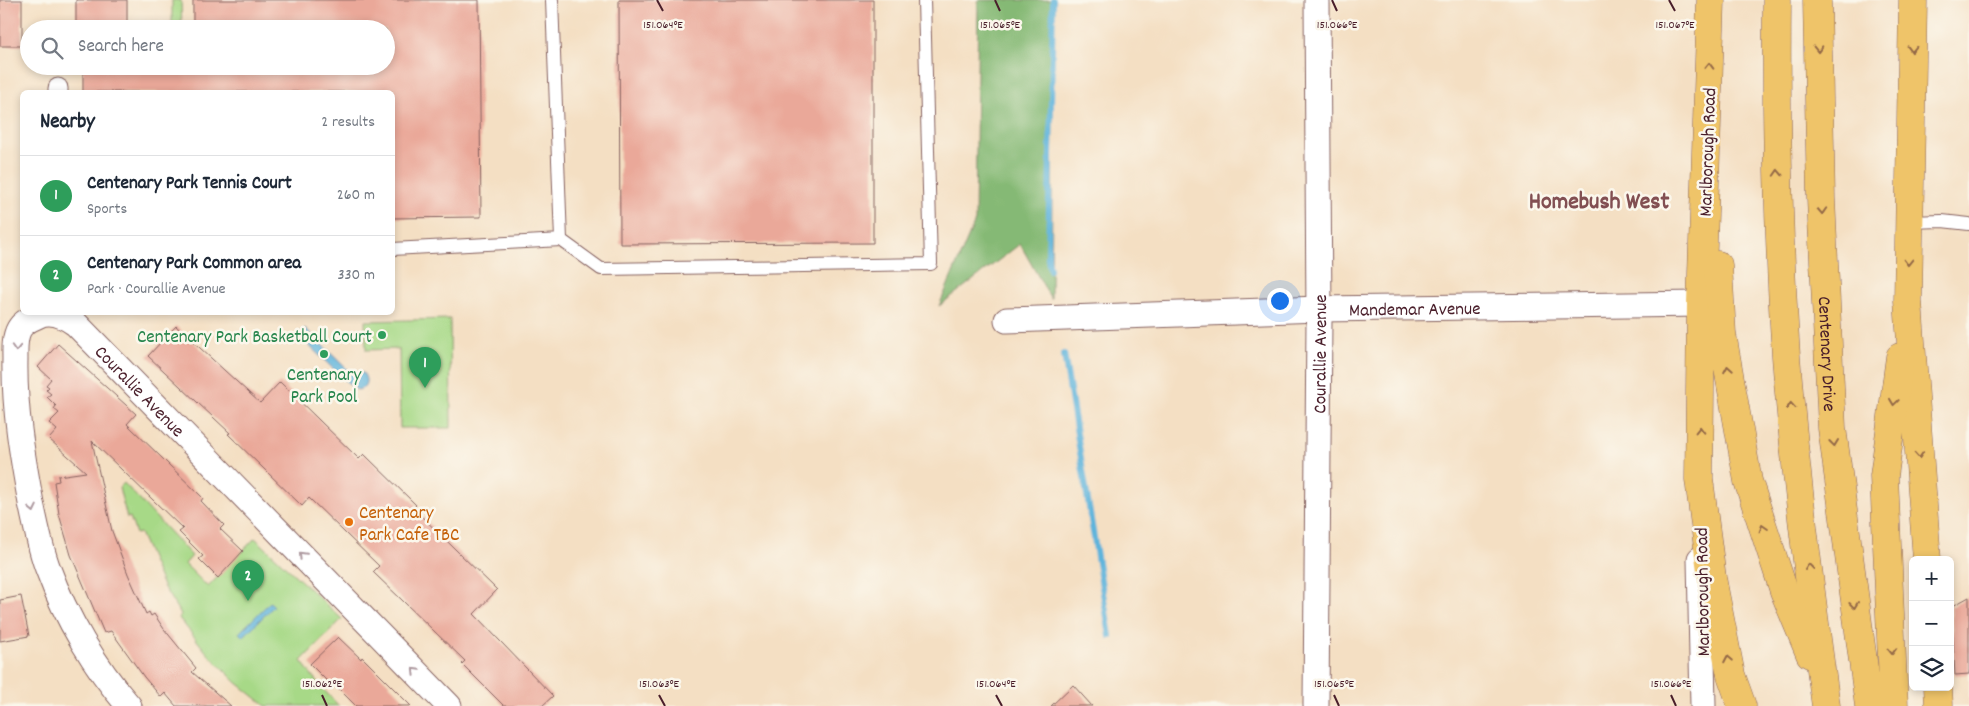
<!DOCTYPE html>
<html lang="en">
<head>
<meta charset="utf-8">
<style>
  :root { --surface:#fff; --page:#f6f6f7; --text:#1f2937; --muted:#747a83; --line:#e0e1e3; --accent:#d1495b }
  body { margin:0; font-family:Dekko,sans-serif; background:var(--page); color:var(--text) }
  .controls { position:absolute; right:15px; bottom:15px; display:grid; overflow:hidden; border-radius:8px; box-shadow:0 2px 8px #0003 }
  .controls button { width:45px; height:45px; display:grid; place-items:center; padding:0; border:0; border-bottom:1px solid var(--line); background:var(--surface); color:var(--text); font:25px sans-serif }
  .you { position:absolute; left:1279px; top:300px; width:18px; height:18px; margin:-12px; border:4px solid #fff; border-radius:50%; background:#1a73e8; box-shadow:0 0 0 8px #1a73e833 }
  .badge { display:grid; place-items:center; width:32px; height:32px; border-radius:50%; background:var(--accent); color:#fff; font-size:16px; font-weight:700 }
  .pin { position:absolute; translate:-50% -41px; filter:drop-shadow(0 1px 2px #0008) }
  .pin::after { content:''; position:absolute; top:26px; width:18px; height:15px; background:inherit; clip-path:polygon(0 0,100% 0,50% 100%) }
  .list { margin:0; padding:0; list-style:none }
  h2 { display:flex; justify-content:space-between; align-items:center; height:65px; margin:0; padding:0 20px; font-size:21px }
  h2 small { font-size:16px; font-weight:400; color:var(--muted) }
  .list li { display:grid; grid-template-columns:32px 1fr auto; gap:15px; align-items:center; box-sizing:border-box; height:80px; padding:0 20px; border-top:1px solid var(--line) }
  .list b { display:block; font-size:19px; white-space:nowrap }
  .list p { margin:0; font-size:16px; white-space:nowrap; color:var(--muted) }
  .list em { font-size:16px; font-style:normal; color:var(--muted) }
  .icon { flex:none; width:28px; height:28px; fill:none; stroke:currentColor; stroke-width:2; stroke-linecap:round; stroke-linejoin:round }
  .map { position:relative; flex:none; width:1969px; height:706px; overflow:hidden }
  .search { position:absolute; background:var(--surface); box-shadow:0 2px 8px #0003; left:20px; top:20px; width:375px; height:55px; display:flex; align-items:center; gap:12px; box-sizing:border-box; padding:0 18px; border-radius:28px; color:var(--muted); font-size:19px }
  .panel { position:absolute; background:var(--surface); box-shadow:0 2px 8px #0003; left:20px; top:90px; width:375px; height:225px; border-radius:8px }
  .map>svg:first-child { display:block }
  .green { fill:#a7d987; stroke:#787c59 }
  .forest { fill:#85b974; stroke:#686c50 }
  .water { fill:#5fb4db; stroke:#546a83 }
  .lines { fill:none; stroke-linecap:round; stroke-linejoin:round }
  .stream { stroke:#5fb4db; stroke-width:6 }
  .building { fill:#eaa899 }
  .service-casing { stroke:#866260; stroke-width:14 }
  .pedestrian-casing { stroke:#866260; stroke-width:21 }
  .minor-casing { stroke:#866260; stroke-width:27 }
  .trunk-casing { stroke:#866260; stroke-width:29 }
  .service { stroke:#fff; stroke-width:12 }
  .pedestrian { stroke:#fff; stroke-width:19 }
  .minor { stroke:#fff; stroke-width:25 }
  .trunk { stroke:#efc469; stroke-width:28 }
  .oneway { stroke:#946947 }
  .oneway2 { stroke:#ae9aa0 }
  .ticks { fill:none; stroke:#4a1f2b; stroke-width:2 }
  .leisure-dot { fill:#2e9e5b; stroke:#fbf7ec; stroke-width:2 }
  .food-dot { fill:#e8710a; stroke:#fbf7ec; stroke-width:2 }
  .labels { text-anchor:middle; stroke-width:5; stroke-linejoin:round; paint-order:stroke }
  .street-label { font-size:19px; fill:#4a1f2b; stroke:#fbf7ec }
  .leisure-label { font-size:19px; fill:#27864d; stroke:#fbf7ec; text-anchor:end }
  .food-label { font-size:19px; fill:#c56008; stroke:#fbf7ec; text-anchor:start }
  .district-label { font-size:24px; font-weight:bold; fill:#824f52; stroke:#fbf7ec }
  .ticks-label { font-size:12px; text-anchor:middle; fill:#4a1f2b; stroke:#fbf7ec; stroke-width:5; stroke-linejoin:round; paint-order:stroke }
</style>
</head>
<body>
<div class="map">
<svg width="1969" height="706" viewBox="0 0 1969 706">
  <rect width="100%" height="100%" fill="#fbf7ec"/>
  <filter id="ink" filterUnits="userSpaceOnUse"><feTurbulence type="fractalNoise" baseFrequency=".02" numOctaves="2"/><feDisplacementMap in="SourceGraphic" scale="10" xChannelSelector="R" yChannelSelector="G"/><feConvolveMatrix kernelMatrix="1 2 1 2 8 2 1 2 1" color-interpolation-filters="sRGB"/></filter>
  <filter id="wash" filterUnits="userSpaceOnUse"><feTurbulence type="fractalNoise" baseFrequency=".0096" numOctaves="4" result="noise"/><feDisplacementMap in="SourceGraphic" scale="20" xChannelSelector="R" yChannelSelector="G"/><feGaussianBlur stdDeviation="1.12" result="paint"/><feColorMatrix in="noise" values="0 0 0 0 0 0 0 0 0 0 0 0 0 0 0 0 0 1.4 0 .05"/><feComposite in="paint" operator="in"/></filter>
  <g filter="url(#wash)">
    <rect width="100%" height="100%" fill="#f4dfc3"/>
    <g class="green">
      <polygon points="172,0 181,0 182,29 172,29"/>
      <polygon points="450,319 451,428 400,428 399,349 366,350 365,321"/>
      <polygon points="124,483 192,556 185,564 208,587 255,538 342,619 301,661 321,687 339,706 266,706 236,682 208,654 179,618 181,615 163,586 140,533 136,534 130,517 127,518 119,488"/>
    </g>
    <polygon class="forest" points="978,0 1054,0 1051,299 1020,244 939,306 975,221"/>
    <g class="water">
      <path d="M 305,328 L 353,375 L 358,372 L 363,373 C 369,380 366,389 357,390 L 351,386 L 298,335 Z"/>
      <polygon points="270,602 274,606 243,637 239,633"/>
    </g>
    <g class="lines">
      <g class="stream">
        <polyline points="1050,270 1048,258 1053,0"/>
        <polyline points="1064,354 1110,636"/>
      </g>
    </g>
    <g id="blocks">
      <g class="building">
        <rect x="0" y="0" width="22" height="46"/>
        <rect x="76" y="0" width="51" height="29"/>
        <polygon points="193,0 479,0 481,217 392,218 392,92 83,92 83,66 386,66 386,29 193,29"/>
        <polygon points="619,0 873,0 873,243 620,244"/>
        <polygon points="176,326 260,403 280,382 359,459 364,454 416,505 413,508 497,590 474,614 553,696 542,706 504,706 462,664 465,661 373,572 379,566 309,498 302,506 228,434 230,433 148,356"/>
        <polygon points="58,344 136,414 127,424 203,498 201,501 224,525 220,529 243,551 218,578 199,559 203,556 179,532 183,529 92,441 112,531 128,574 146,614 149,612 151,616 154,614 164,629 196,668 192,672 231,706 176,706 165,693 161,697 144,677 111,631 104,633 71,555 59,514 54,482 59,481 58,476 86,472 49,439 57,430 49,423 59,413 54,409 56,406 47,397 51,394 46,390 49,387 46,385 51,379 38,367"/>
        <polygon points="21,596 29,636 0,641 0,600"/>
        <polygon points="1969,597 1969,674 1955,675 1951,607"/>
        <polygon points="338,637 361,659 362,657 411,706 356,706 331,681 329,683 310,664"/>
        <polygon points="1073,685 1092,706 1051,706"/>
      </g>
    </g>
  </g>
  <g filter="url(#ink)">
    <use href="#blocks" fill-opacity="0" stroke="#866260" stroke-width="1"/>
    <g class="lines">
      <g class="service-casing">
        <g id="service">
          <polyline points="1909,222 1942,221 1969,224"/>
          <polyline points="561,240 601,269 931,264 924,0"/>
          <polyline points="392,249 561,240 552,0"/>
        </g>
      </g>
      <g class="pedestrian-casing">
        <polyline id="pedestrian" points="58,92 58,88"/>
      </g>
      <g class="minor-casing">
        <g id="minor">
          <path id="s1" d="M 1007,320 L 1319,309 L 1701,304"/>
          <polyline points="1700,559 1703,706"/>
          <path id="s2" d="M 129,706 C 95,667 66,618 48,569 C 40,548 36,525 31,503 C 22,455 14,408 15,359 C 15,350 14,338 19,329 C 23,322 30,319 37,316 C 50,309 65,316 76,324 L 449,706"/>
          <path id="s3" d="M 1316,706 L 1319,320 L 1317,0"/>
        </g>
      </g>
      <g class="trunk-casing">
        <g id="trunk">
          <polyline points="1711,0 1701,304 1699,479 1712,578 1731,675 1742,706"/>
          <path d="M 1777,0 C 1776,119 1778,238 1786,356 C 1795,473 1810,590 1826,706"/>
          <path id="s4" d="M 1817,0 L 1821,199 L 1832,428 L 1869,706"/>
          <polyline points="1913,0 1908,301 1927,560"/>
          <polyline points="1718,265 1722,334 1748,481 1784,591 1810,654"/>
          <polyline points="1938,687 1939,706"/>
          <polyline points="1894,706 1884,476 1900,357"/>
        </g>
      </g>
      <use href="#service" class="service"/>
      <use href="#pedestrian" class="pedestrian"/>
      <use href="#minor" class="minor"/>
      <use href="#trunk" class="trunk"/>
    </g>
    <defs><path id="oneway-chevron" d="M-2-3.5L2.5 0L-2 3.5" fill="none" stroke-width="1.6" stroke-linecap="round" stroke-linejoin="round" transform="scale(1.25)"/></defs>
    <g class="oneway">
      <use href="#oneway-chevron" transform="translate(1818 49) rotate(89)"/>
      <use href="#oneway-chevron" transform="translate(1912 49) rotate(91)"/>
      <use href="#oneway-chevron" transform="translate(1709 66) rotate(-89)"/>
      <use href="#oneway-chevron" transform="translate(1778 173) rotate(-93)"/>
      <use href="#oneway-chevron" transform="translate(1822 211) rotate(87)"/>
      <use href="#oneway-chevron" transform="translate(1908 262) rotate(91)"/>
      <use href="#oneway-chevron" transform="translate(1728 369) rotate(-100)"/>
      <use href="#oneway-chevron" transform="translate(1894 402) rotate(98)"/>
      <use href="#oneway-chevron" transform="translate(1791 406) rotate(-95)"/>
      <use href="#oneway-chevron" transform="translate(1700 430) rotate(-89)"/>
      <use href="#oneway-chevron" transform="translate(1834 443) rotate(83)"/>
      <use href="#oneway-chevron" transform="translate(1919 455) rotate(86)"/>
      <use href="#oneway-chevron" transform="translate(1763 528) rotate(-108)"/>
      <use href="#oneway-chevron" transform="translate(1809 567) rotate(-97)"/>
      <use href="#oneway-chevron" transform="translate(1854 605) rotate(83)"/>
      <use href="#oneway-chevron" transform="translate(1892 651) rotate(88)"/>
      <use href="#oneway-chevron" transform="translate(1728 659) rotate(-101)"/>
    </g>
    <g class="oneway2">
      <use href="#oneway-chevron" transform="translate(16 348) rotate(93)"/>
      <use href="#oneway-chevron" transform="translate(33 509) rotate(78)"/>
      <use href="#oneway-chevron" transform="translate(302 555) rotate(-134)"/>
      <use href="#oneway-chevron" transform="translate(415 671) rotate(-134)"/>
    </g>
  </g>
  <path class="ticks" d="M 657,0 L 663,11M 995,0 L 1000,11M 1332,0 L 1337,11M 1669,0 L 1675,11M 322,695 L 327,706M 659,695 L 665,706M 996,695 L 1002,706M 1334,695 L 1339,706M 1671,695 L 1676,706"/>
  <g class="leisure-dot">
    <circle cx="382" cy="335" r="5"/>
    <circle cx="324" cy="354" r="5"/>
  </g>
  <circle class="food-dot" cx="349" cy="522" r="5"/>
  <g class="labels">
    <g class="street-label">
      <text transform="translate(1706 152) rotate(-88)" y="7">Marlborough Road</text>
      <text dy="7" stroke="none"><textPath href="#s1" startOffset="408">Mandemar Avenue</textPath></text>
      <text dy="7" stroke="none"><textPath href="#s3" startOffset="352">Courallie Avenue</textPath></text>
      <text dy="7" stroke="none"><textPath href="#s4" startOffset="354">Centenary Drive</textPath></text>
      <text dy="7" stroke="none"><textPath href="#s2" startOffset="561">Courallie Avenue</textPath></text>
      <text transform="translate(1701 592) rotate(-91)" y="7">Marlborough Road</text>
    </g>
    <g class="leisure-label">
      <text x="372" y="342">Centenary Park Basketball Court</text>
      <text x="324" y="380" text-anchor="middle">Centenary<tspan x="324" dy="22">Park Pool</tspan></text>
    </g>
    <g class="food-label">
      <text x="359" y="518">Centenary<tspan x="359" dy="22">Park Cafe TBC</tspan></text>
    </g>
    <g class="district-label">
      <text x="1599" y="208">Homebush West</text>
    </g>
  </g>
  <g class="ticks-label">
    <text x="1675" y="28">151.067°E</text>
    <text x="663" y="28">151.064°E</text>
    <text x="1000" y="28">151.065°E</text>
    <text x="1337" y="28">151.066°E</text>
    <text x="322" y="687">151.062°E</text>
    <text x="659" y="687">151.063°E</text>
    <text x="996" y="687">151.064°E</text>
    <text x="1334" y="687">151.065°E</text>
    <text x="1671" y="687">151.066°E</text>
  </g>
</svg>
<div class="controls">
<button>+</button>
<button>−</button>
<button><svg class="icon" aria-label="layers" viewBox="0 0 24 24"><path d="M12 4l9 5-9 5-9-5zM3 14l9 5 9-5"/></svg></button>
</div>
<div class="you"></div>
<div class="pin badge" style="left:425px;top:388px;background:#2e9e5b">1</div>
<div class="pin badge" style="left:248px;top:601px;background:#2e9e5b">2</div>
<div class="search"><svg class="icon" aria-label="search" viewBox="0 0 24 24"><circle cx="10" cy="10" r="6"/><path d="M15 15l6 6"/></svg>Search here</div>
<section class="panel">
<h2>Nearby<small>2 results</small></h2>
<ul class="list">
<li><span class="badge" style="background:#2e9e5b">1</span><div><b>Centenary Park Tennis Court</b><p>Sports</p></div><em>260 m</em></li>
<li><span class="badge" style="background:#2e9e5b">2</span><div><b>Centenary Park Common area</b><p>Park · Courallie Avenue</p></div><em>330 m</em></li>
</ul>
</section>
</div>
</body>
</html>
